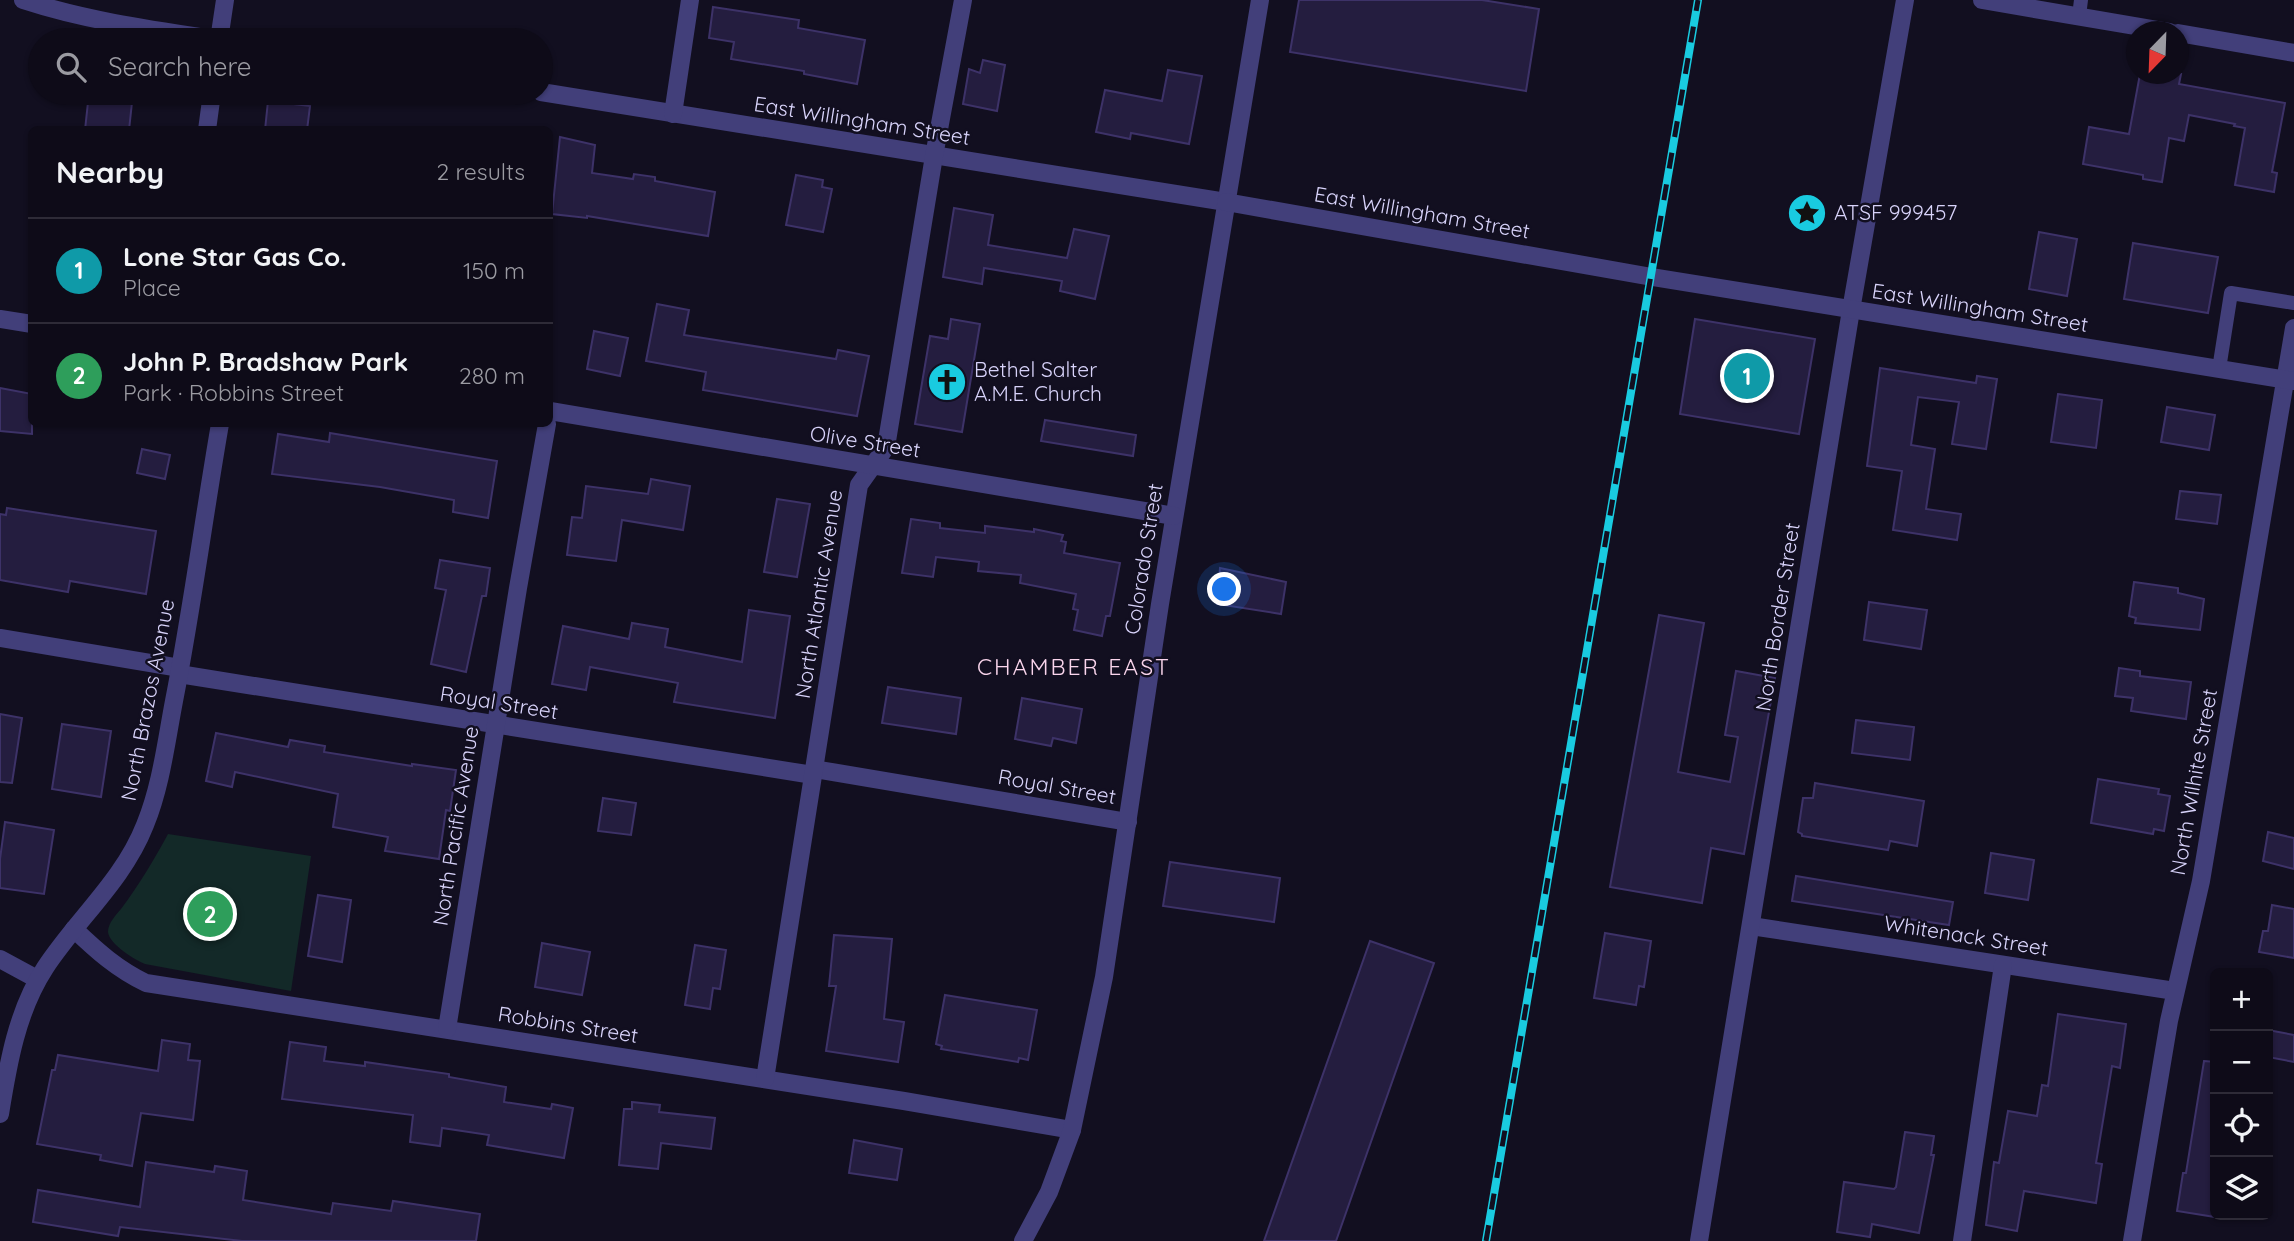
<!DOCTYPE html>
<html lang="en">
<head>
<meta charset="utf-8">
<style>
  :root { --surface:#0e0b18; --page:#171421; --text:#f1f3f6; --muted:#9b9ba2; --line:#2e2b37; --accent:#19cbe0 }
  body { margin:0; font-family:Quicksand,sans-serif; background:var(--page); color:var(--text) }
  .controls { position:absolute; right:21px; bottom:21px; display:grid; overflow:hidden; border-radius:10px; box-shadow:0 2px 5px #0004 }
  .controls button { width:63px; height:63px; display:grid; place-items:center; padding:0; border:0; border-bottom:2px solid var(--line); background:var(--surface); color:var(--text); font:35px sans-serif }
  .compass { position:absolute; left:2126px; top:21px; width:63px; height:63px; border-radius:50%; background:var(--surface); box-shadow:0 2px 5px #0004; rotate:203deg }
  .you { position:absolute; left:1225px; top:590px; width:24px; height:24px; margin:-18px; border:5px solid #fff; border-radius:50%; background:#1a73e8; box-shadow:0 0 0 10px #1a73e833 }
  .badge { display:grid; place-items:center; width:46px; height:46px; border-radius:50%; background:var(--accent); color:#fff; font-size:23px; font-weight:700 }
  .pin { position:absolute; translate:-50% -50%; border:4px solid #fff; box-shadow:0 2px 7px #0006 }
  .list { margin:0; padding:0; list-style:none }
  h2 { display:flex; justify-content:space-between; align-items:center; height:91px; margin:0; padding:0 28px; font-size:30px }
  h2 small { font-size:23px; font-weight:400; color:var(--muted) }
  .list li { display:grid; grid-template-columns:46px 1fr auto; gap:21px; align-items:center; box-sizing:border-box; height:105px; padding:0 28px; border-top:2px solid var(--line) }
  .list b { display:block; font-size:26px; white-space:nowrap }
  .list p { margin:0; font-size:23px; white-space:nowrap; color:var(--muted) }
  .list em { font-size:23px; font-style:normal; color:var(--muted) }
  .icon { flex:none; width:38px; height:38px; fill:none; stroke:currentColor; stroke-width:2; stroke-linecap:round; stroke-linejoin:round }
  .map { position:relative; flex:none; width:2294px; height:1241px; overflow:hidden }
  .search { position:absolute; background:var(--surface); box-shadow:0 2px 5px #0004; left:28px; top:28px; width:525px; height:77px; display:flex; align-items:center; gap:18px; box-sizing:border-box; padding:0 24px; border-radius:38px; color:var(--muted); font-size:26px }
  .panel { position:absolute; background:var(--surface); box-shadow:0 2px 5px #0004; left:28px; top:126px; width:525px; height:301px; border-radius:10px }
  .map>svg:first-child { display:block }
  .green { fill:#132928 }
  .building { fill:#241d3f; stroke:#3d3268; stroke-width:2 }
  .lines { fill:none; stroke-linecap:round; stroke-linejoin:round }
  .service { stroke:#423f7a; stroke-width:14 }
  .minor { stroke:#423f7a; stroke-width:18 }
  .tertiary { stroke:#423f7a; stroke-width:18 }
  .rail-casing { stroke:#19cbe0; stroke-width:8 }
  .rail { stroke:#120f20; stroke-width:5; stroke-dasharray:16; stroke-linecap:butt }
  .labels { text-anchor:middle; stroke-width:5; stroke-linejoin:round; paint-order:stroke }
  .street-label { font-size:21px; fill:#d8d3fa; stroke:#120f20 }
  .poi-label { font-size:21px; fill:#d8d3fa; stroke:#120f20; text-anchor:start }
  .neighbourhood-label { font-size:23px; letter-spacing:2px; fill:#fad5ec; stroke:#120f20 }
</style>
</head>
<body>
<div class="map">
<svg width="2294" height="1241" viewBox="0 0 2294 1241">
  <rect width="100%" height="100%" fill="#120f20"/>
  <path class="green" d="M 168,834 L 311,856 L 291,991 L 145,964 C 135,960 109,944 108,932 C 108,923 116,915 121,909 C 139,885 154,860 168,834 Z"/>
  <g class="building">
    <polygon points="1299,0 1482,0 1539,9 1526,91 1290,52"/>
    <polygon points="713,7 799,20 798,28 865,40 857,84 804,74 804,71 731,59 734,42 709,38"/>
    <polygon points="983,60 1005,65 997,111 963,104 969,69 980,73"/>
    <polygon points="1168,70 1202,76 1189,144 1131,133 1130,139 1096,132 1105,90 1162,101"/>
    <polygon points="2140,74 2181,74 2179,84 2285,103 2272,172 2277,173 2274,192 2235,185 2245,128 2234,126 2235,124 2189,115 2184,141 2169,138 2162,182 2143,179 2143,175 2083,164 2089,127 2129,134"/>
    <polygon points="89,93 133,93 129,130 85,130"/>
    <polygon points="268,101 310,106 307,130 265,130"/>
    <polygon points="560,137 595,145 592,173 633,179 634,174 655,177 655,181 715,192 708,236 587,216 587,218 552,214"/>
    <polygon points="796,175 823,180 822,187 832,189 823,232 786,225"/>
    <polygon points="954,208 993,215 988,245 1067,258 1074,229 1109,236 1095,299 1060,291 1062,281 984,268 982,284 943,277"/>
    <polygon points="2039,232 2077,239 2067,296 2029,289"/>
    <polygon points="2133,243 2218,257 2208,313 2124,299"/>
    <polygon points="657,304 689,310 684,335 836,359 838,350 869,356 857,416 703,390 706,372 646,361"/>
    <polygon points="951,319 980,324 962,432 915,424 930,336 948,339"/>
    <polygon points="1695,319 1815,339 1799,434 1680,414"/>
    <polygon points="594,331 628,338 620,376 587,369"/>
    <polygon points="1880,368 1976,383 1977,376 1997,379 1986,449 1952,444 1959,402 1918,397 1911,445 1935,449 1926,509 1961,514 1957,540 1893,530 1902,471 1867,466"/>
    <polygon points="0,388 32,394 32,434 0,431"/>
    <polygon points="2058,394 2102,400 2096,448 2051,442"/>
    <polygon points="2167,407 2215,415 2209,450 2161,442"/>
    <polygon points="1045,420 1136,435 1133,456 1041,441"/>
    <polygon points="330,433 497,461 488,518 453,512 454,500 380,487 272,474 278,434 329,442"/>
    <polygon points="142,449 170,455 165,479 137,473"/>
    <polygon points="651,479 690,486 683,530 622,520 616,561 567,555 572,517 582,518 586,486 648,494"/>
    <polygon points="2180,491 2221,495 2217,524 2176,519"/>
    <polygon points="777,499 810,504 797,577 764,572"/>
    <polygon points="7,508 156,531 146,594 70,581 68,592 0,580 0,514 6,515"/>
    <polygon points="911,519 940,523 940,528 985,533 985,526 1034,532 1034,529 1063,535 1061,541 1066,542 1064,553 1120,563 1110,616 1106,616 1102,636 1074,630 1078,610 1073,609 1076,594 1020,583 1021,575 978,571 979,562 936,557 933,577 902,573"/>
    <polygon points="440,560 490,568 486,596 482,596 466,672 431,664 446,590 435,588"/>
    <polygon points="1220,568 1286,582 1281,614 1217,604"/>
    <polygon points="2134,582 2178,588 2178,593 2204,599 2200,630 2135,623 2136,618 2129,616"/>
    <polygon points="1869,602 1927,610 1921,649 1864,640"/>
    <polygon points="749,610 790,616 775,718 674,702 678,683 590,667 586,690 552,684 563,626 629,639 632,623 668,629 665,647 742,662"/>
    <polygon points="1659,615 1704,623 1678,772 1730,782 1738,737 1725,735 1736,671 1775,678 1744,854 1711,848 1702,903 1610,887"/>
    <polygon points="2119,668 2140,671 2140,676 2191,682 2186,719 2131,711 2133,698 2115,696"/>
    <polygon points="888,687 961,698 956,734 882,723"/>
    <polygon points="1022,698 1082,709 1076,743 1053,738 1051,746 1015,739"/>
    <polygon points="0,714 22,718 12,783 0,782"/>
    <polygon points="1856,720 1914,727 1910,760 1852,753"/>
    <polygon points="62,724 111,731 101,797 52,789"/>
    <polygon points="216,733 288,747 290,740 325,746 324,752 412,766 412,764 456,770 450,811 446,810 439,859 385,851 388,837 333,827 338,794 235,772 232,787 206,781"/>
    <polygon points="2098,779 2159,789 2158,794 2170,796 2164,831 2154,829 2153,834 2091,823"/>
    <polygon points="1815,783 1924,801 1917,846 1890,841 1888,850 1802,836 1802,834 1798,832 1803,798 1813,798"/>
    <polygon points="603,798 636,803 631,835 598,831"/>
    <polygon points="5,822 54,830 44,894 0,888 0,859"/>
    <polygon points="2268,832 2294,838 2294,869 2263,861"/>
    <polygon points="1991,853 2034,860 2028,900 1985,893"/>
    <polygon points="1170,862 1280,878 1274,922 1163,906"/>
    <polygon points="1796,876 1953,902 1949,925 1792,901"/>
    <polygon points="318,895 351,900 342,962 308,956"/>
    <polygon points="2272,905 2294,909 2294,958 2259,952 2263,931 2268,931"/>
    <polygon points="1605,933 1651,941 1644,987 1639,986 1636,1005 1594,998"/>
    <polygon points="834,935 892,939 884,1019 904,1022 898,1062 826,1051 836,986 829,986"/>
    <polygon points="1370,941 1434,963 1336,1241 1264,1241"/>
    <polygon points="542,943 590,952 582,995 535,987"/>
    <polygon points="695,945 726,950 720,989 713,988 710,1009 685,1005"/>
    <polygon points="945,995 1037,1010 1028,1060 1019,1058 1018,1062 941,1049 942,1046 936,1044"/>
    <polygon points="2058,1014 2126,1024 2120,1068 2112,1066 2096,1163 2102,1164 2096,1203 2024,1191 2017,1231 1986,1225 1994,1162 1999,1163 2008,1111 2037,1116 2042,1085 2048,1086"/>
    <polygon points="2268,1030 2294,1035 2294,1062 2268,1057"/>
    <polygon points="162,1040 190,1044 188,1060 200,1061 193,1120 141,1113 132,1166 100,1160 101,1155 37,1144 52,1070 55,1070 58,1055 158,1071"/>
    <polygon points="290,1042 326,1047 324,1061 365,1066 365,1062 449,1074 449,1077 506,1087 504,1102 551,1109 552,1104 573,1108 564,1158 487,1145 489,1135 442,1128 440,1146 410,1142 413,1115 282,1099"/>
    <polygon points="2204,1061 2215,1062 2215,1217 2177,1211 2183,1173 2186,1173"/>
    <polygon points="632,1102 660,1105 659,1112 715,1118 711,1149 661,1143 658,1169 619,1165 624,1109 632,1109"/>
    <polygon points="1905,1132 1934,1136 1931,1155 1934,1155 1919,1233 1872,1224 1870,1237 1837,1232 1844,1182 1894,1189 1896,1187"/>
    <polygon points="854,1140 902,1149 897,1180 849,1173"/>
    <polygon points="146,1162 214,1172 215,1166 247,1171 243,1200 331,1214 333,1203 391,1211 393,1201 480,1214 476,1241 242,1241 120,1227 118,1236 33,1222 38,1190 140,1207"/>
  </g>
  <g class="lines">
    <g class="service">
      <polyline points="2079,16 2081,0"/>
      <polyline points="2219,369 2231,293 2294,303"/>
    </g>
    <g class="minor">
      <path d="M 23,0 C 87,21 154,30 221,40"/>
      <polyline points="1982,0 2170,32"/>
      <polyline points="2178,33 2294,53"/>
      <polyline points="219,40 225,0"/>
      <polyline points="541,92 1226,202"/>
      <polyline points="673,114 690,0"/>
      <polyline points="207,130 212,93"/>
      <polyline points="0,638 180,668"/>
      <polyline points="179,674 813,775"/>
      <polyline points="814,769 1128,822"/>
      <polyline points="1751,926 2175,991"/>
      <path d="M 74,929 C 97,951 117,969 146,983 L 904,1101 L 1072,1130"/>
      <polyline points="0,959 37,979"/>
      <polyline points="447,1029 518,588 547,424"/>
      <polyline points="765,1079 859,485 886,447 934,156 963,0"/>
      <path d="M 0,1114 C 8,1064 17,1011 45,968 C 77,919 123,881 145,825 C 161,786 166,743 174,701 C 192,609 204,516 220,424"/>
      <polyline points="1023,1241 1049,1192 1072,1130 1104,977 1160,604 1260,0"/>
      <polyline points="1699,1241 1851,310 1905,0"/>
      <polyline points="1962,1241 2003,965"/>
      <polyline points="2132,1241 2169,1021 2201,881 2294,328"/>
    </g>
    <g class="tertiary">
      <polyline points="1226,202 1652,277 2294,381"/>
      <polyline points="0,319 32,324"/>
      <polyline points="550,411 1174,516"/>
    </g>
    <g class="rail-casing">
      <polyline id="rail" points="1486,1241 1698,0"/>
    </g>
    <use href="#rail" class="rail"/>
  </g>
  <defs>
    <g id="sight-disc" transform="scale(2.0125)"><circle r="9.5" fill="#19cbe0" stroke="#120f20"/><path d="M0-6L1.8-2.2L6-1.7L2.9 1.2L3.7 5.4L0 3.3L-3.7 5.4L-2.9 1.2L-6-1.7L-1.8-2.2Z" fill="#111"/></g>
    <g id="church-disc" transform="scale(2.0125)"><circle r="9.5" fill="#19cbe0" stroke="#120f20"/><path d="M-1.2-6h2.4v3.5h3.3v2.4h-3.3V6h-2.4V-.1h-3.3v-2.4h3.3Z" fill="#111"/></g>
  </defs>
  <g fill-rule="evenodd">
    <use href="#sight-disc" x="1807" y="213"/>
    <use href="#church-disc" x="947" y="382"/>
  </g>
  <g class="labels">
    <g class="street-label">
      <text transform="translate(862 121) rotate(9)" y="7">East Willingham Street</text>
      <text transform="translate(1422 213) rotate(10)" y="7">East Willingham Street</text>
      <text transform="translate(1980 308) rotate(9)" y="7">East Willingham Street</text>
      <text transform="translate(865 442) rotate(9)" y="7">Olive Street</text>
      <text transform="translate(1144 559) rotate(-81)" y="7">Colorado Street</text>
      <text transform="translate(819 594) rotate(-81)" y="7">North Atlantic Avenue</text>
      <text transform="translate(1778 617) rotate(-81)" y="7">North Border Street</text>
      <text transform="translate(148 700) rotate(-79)" y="7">North Brazos Avenue</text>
      <text transform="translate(499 703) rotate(9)" y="7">Royal Street</text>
      <text transform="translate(2194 782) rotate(-80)" y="7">North Wilhite Street</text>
      <text transform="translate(1057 787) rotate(10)" y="7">Royal Street</text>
      <text transform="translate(456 826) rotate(-81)" y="7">North Pacific Avenue</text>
      <text transform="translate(1966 936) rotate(9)" y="7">Whitenack Street</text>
      <text transform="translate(568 1025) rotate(9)" y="7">Robbins Street</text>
    </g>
    <g class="poi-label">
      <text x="1834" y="220">ATSF 999457</text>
      <text x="974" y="377">Bethel Salter<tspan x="974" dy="24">A.M.E. Church</tspan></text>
    </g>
    <g class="neighbourhood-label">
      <text x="1074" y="675">CHAMBER EAST</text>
    </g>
  </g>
</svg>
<div class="controls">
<button>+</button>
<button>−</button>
<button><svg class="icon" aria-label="locate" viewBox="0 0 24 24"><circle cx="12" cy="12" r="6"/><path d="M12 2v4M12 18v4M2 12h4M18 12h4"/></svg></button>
<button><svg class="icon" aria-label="layers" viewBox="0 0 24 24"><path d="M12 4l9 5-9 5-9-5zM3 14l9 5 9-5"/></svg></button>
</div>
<svg class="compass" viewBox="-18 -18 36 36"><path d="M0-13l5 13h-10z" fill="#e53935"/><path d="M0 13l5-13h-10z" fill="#9b9ba2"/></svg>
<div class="you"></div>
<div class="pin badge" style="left:1747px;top:376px;background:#0f9aa8">1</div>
<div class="pin badge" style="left:210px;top:914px;background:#2e9e5b">2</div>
<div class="search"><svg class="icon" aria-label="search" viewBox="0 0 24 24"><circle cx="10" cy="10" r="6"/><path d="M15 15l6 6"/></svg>Search here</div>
<section class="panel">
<h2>Nearby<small>2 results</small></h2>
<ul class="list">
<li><span class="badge" style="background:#0f9aa8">1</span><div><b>Lone Star Gas Co.</b><p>Place</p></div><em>150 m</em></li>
<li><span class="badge" style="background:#2e9e5b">2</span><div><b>John P. Bradshaw Park</b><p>Park · Robbins Street</p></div><em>280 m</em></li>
</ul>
</section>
</div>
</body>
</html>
